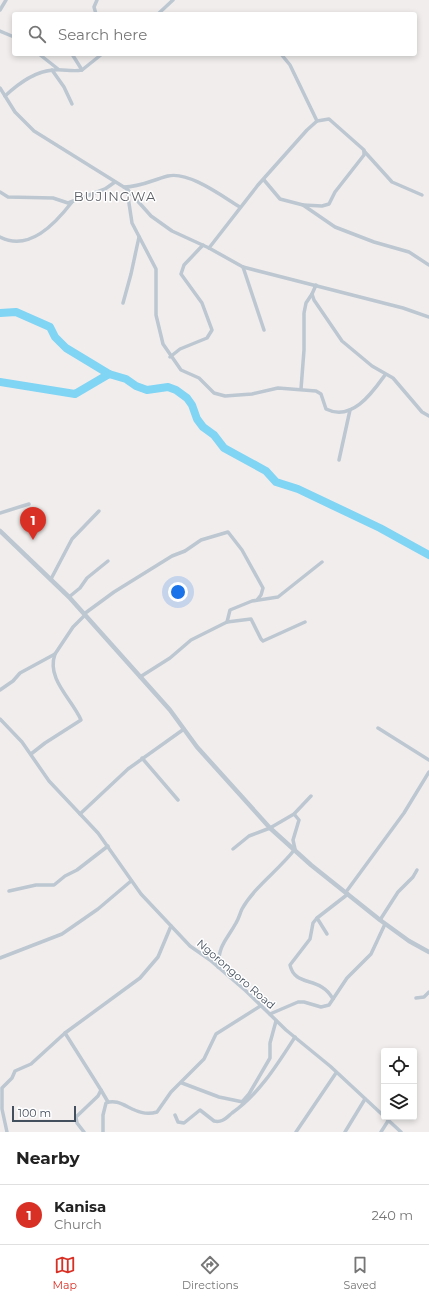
<!DOCTYPE html>
<html lang="en">
<head>
<meta charset="utf-8">
<style>
  :root { --surface:#fff; --page:#f6f6f6; --text:#222; --muted:#767676; --line:#e0e0e0; --accent:#d93025 }
  body { margin:0; font-family:Montserrat,sans-serif; background:var(--page); color:var(--text) }
  .controls { position:absolute; right:12px; bottom:12px; display:grid; overflow:hidden; border-radius:4px; box-shadow:0 2px 6px #0003 }
  .controls button { width:36px; height:36px; display:grid; place-items:center; padding:0; border:0; border-bottom:1px solid var(--line); background:var(--surface); color:var(--text); font:20px sans-serif }
  .scale { position:absolute; left:12px; bottom:10px; width:64px; box-sizing:border-box; padding-left:4px; border:2px solid #444f5d; border-top:0; font-size:11px; line-height:14px; white-space:nowrap; color:#444f5d; -webkit-text-stroke:3px #fff; paint-order:stroke }
  .you { position:absolute; left:178px; top:592px; width:14px; height:14px; margin:-10px; border:3px solid #fff; border-radius:50%; background:#1a73e8; box-shadow:0 0 0 6px #1a73e833 }
  .badge { display:grid; place-items:center; width:26px; height:26px; border-radius:50%; background:var(--accent); color:#fff; font-size:13px; font-weight:700 }
  .pin { position:absolute; translate:-50% -33px; filter:drop-shadow(0 1px 2px #0008) }
  .pin::after { content:''; position:absolute; top:21px; width:14px; height:12px; background:inherit; clip-path:polygon(0 0,100% 0,50% 100%) }
  .list { margin:0; padding:0; list-style:none }
  h2 { display:flex; justify-content:space-between; align-items:center; height:52px; margin:0; padding:0 16px; font-size:17px }
  h2 small { font-size:13px; font-weight:400; color:var(--muted) }
  .list li { display:grid; grid-template-columns:26px 1fr auto; gap:12px; align-items:center; box-sizing:border-box; height:60px; padding:0 16px; border-top:1px solid var(--line) }
  .list b { display:block; font-size:15px; white-space:nowrap }
  .list p { margin:0; font-size:13px; white-space:nowrap; color:var(--muted) }
  .list em { font-size:13px; font-style:normal; color:var(--muted) }
  .icon { flex:none; width:22px; height:22px; fill:none; stroke:currentColor; stroke-width:2; stroke-linecap:round; stroke-linejoin:round }
  .map { position:relative; flex:none; width:429px; height:1132px; overflow:hidden }
  .search { position:absolute; background:var(--surface); box-shadow:0 2px 6px #0003; left:12px; right:12px; top:12px; height:44px; display:flex; align-items:center; gap:10px; box-sizing:border-box; padding:0 14px; border-radius:4px; color:var(--muted); font-size:15px }
  .sheet { height:112px; background:var(--surface) }
  nav { display:flex; justify-content:space-around; align-items:center; box-sizing:border-box; height:56px; border-top:1px solid var(--line); background:var(--surface); font-size:11px; color:var(--muted) }
  nav a { display:grid; justify-items:center; gap:2px }
  nav .on { color:var(--accent) }
  .map>svg:first-child { display:block }
  .lines { fill:none; stroke-linecap:round; stroke-linejoin:round }
  .river { stroke:#80d4f4; stroke-width:8 }
  .minor { stroke:#bcc7d1; stroke-width:3.5 }
  .tertiary { stroke:#bcc7d1; stroke-width:4.5 }
  .labels { text-anchor:middle; stroke-width:3; stroke-linejoin:round; paint-order:stroke }
  .street-label { font-size:11px; fill:#444f5d; stroke:#fff }
  .quarter-label { font-size:13px; letter-spacing:1px; fill:#5a5d63; stroke:#fff }
</style>
</head>
<body>
<div class="map">
<svg width="429" height="1132" viewBox="0 0 429 1132">
  <rect width="100%" height="100%" fill="#f1eded"/>
  <g class="lines">
    <g class="river">
      <polyline points="0,313 16,312 50,327 55,337 66,348 109,374"/>
      <polyline points="0,382 75,394 109,374 126,379 136,386 147,390 168,387 176,390 187,398 192,405 197,419 203,427 214,435 224,448 266,471 276,482 298,489 380,528 429,555"/>
    </g>
    <g class="minor">
      <polyline points="0,10 6,0"/>
      <polyline points="96,14 94,7 97,0"/>
      <polyline points="158,14 173,0"/>
      <polyline points="0,31 14,37"/>
      <polyline points="39,54 58,69"/>
      <polyline points="72,54 82,70"/>
      <polyline points="281,54 290,65 317,121"/>
      <polyline points="52,70 64,87 72,104"/>
      <polyline points="0,88 15,112 34,131 127,189 151,216 172,231 209,248 243,267 403,308 429,317"/>
      <path d="M 5,96 C 19,83 35,71 54,70 C 63,69 73,72 82,70 L 102,54"/>
      <polyline points="364,151 392,182 422,195"/>
      <polyline points="264,180 280,199 303,205 335,227 374,242 409,252 429,265"/>
      <path d="M 124,187 C 141,187 152,180 168,176 C 189,171 223,197 240,207"/>
      <path d="M 127,190 L 132,223 L 156,269 L 156,315 L 163,344 L 181,370 L 199,378 L 214,393 L 225,396 L 252,394 L 278,388 L 316,391 L 321,394 L 326,409 C 352,422 372,393 385,375"/>
      <polyline points="0,192 8,197 53,198 68,203 105,189 115,182"/>
      <path d="M 0,237 C 29,252 55,224 72,202"/>
      <polyline points="209,248 258,185 307,130 317,121 329,119 364,150 364,155 335,192 329,204 322,206 303,205"/>
      <polyline points="243,267 264,330"/>
      <polyline points="316,285 312,294 314,300 342,341 372,366 393,378 422,412 429,416"/>
      <polyline points="123,303 131,274 139,237"/>
      <polyline points="170,357 180,349 207,338 212,330 202,303 181,274 184,265 203,245"/>
      <polyline points="301,389 304,350 304,313 306,303 312,294"/>
      <polyline points="339,460 350,410"/>
      <polyline points="0,513 29,504"/>
      <polyline points="51,579 72,539 99,511"/>
      <polyline points="69,597 80,588 87,578 108,561"/>
      <polyline points="84,614 114,592 172,556 185,551 201,540 228,532 242,550 263,588 261,595 257,600"/>
      <polyline points="227,622 251,619 261,639 263,641 305,622"/>
      <polyline points="140,677 170,658 191,640 227,622 230,610 252,601 278,597 322,562"/>
      <polyline points="0,690 13,681 20,673 55,654 73,627 85,615"/>
      <polyline points="0,719 22,742 49,781 98,833 141,894 190,946 210,960 246,991 286,1030 330,1066 401,1132"/>
      <polyline points="378,728 429,760"/>
      <path d="M 31,754 L 45,743 L 81,720 C 72,699 46,679 55,654"/>
      <polyline points="142,758 178,800"/>
      <polyline points="80,814 128,769 184,729"/>
      <polyline points="233,849 249,836 270,828 294,814 311,796"/>
      <polyline points="9,891 36,885 54,885 65,876 77,870 108,846"/>
      <polyline points="346,892 404,813 429,772"/>
      <polyline points="317,918 327,934"/>
      <polyline points="380,920 398,892 413,877 417,870"/>
      <polyline points="0,958 62,934 98,909 131,881"/>
      <path d="M 218,967 C 219,944 226,941 236,923 C 239,918 240,913 242,909 C 255,886 279,870 295,849 L 293,840 L 299,820 L 294,814"/>
      <polyline points="416,998 424,997 429,992"/>
      <path d="M 333,999 C 320,975 295,988 290,965 L 310,939 L 313,923 L 317,918 L 348,894"/>
      <polyline points="270,1014 298,1002 304,1002 321,1007 329,1005 347,978 371,954 385,924"/>
      <polyline points="65,1033 101,1090 98,1096 76,1117 77,1123 84,1132"/>
      <polyline points="182,1083 219,1097 243,1102"/>
      <polyline points="101,1090 108,1102"/>
      <polyline points="242,1102 249,1094 270,1058 270,1043 276,1021"/>
      <path d="M 175,1115 L 178,1122 L 184,1123 L 200,1110 L 214,1121 C 222,1123 226,1118 232,1113 C 259,1094 277,1065 295,1037"/>
      <polyline points="7,1132 2,1109 2,1088 12,1078 15,1071 31,1064 65,1033 140,978 158,957 171,926"/>
      <path d="M 103,1132 L 103,1115 L 106,1103 C 122,1096 135,1119 157,1112 L 171,1092 L 204,1059 L 216,1034 L 262,1005"/>
      <polyline points="296,1132 336,1073"/>
      <polyline points="345,1132 365,1099"/>
      <polyline points="381,1132 388,1121"/>
    </g>
    <polyline class="tertiary" points="0,531 69,597 170,710 197,747 270,828 311,865 380,920 409,941 429,952"/>
  </g>
  <g class="labels">
    <g class="street-label">
      <text transform="translate(236 974) rotate(41)" y="4">Ngorongoro Road</text>
    </g>
    <g class="quarter-label">
      <text x="115" y="201">BUJINGWA</text>
    </g>
  </g>
</svg>
<div class="controls">
<button><svg class="icon" aria-label="locate" viewBox="0 0 24 24"><circle cx="12" cy="12" r="6"/><path d="M12 2v4M12 18v4M2 12h4M18 12h4"/></svg></button>
<button><svg class="icon" aria-label="layers" viewBox="0 0 24 24"><path d="M12 4l9 5-9 5-9-5zM3 14l9 5 9-5"/></svg></button>
</div>
<div class="scale">100 m</div>
<div class="you"></div>
<div class="pin badge" style="left:33px;top:540px">1</div>
<div class="search"><svg class="icon" aria-label="search" viewBox="0 0 24 24"><circle cx="10" cy="10" r="6"/><path d="M15 15l6 6"/></svg>Search here</div>
</div>
<section class="sheet">
<h2>Nearby<small></small></h2>
<ul class="list">
<li><span class="badge">1</span><div><b>Kanisa</b><p>Church</p></div><em>240 m</em></li>
</ul>
</section>
<nav>
<a class="on"><svg class="icon" aria-label="map" viewBox="0 0 24 24"><path d="M3 6l6-2 6 2 6-2v14l-6 2-6-2-6 2zM9 4v14M15 6v14"/></svg>Map</a>
<a><svg class="icon" aria-label="directions" viewBox="0 0 24 24"><path d="M12 3l9 9-9 9-9-9zM9 14v-3h6M13 9l2 2-2 2"/></svg>Directions</a>
<a><svg class="icon" aria-label="saved" viewBox="0 0 24 24"><path d="M7 4h10v16l-5-4-5 4z"/></svg>Saved</a>
</nav>
</body>
</html>
